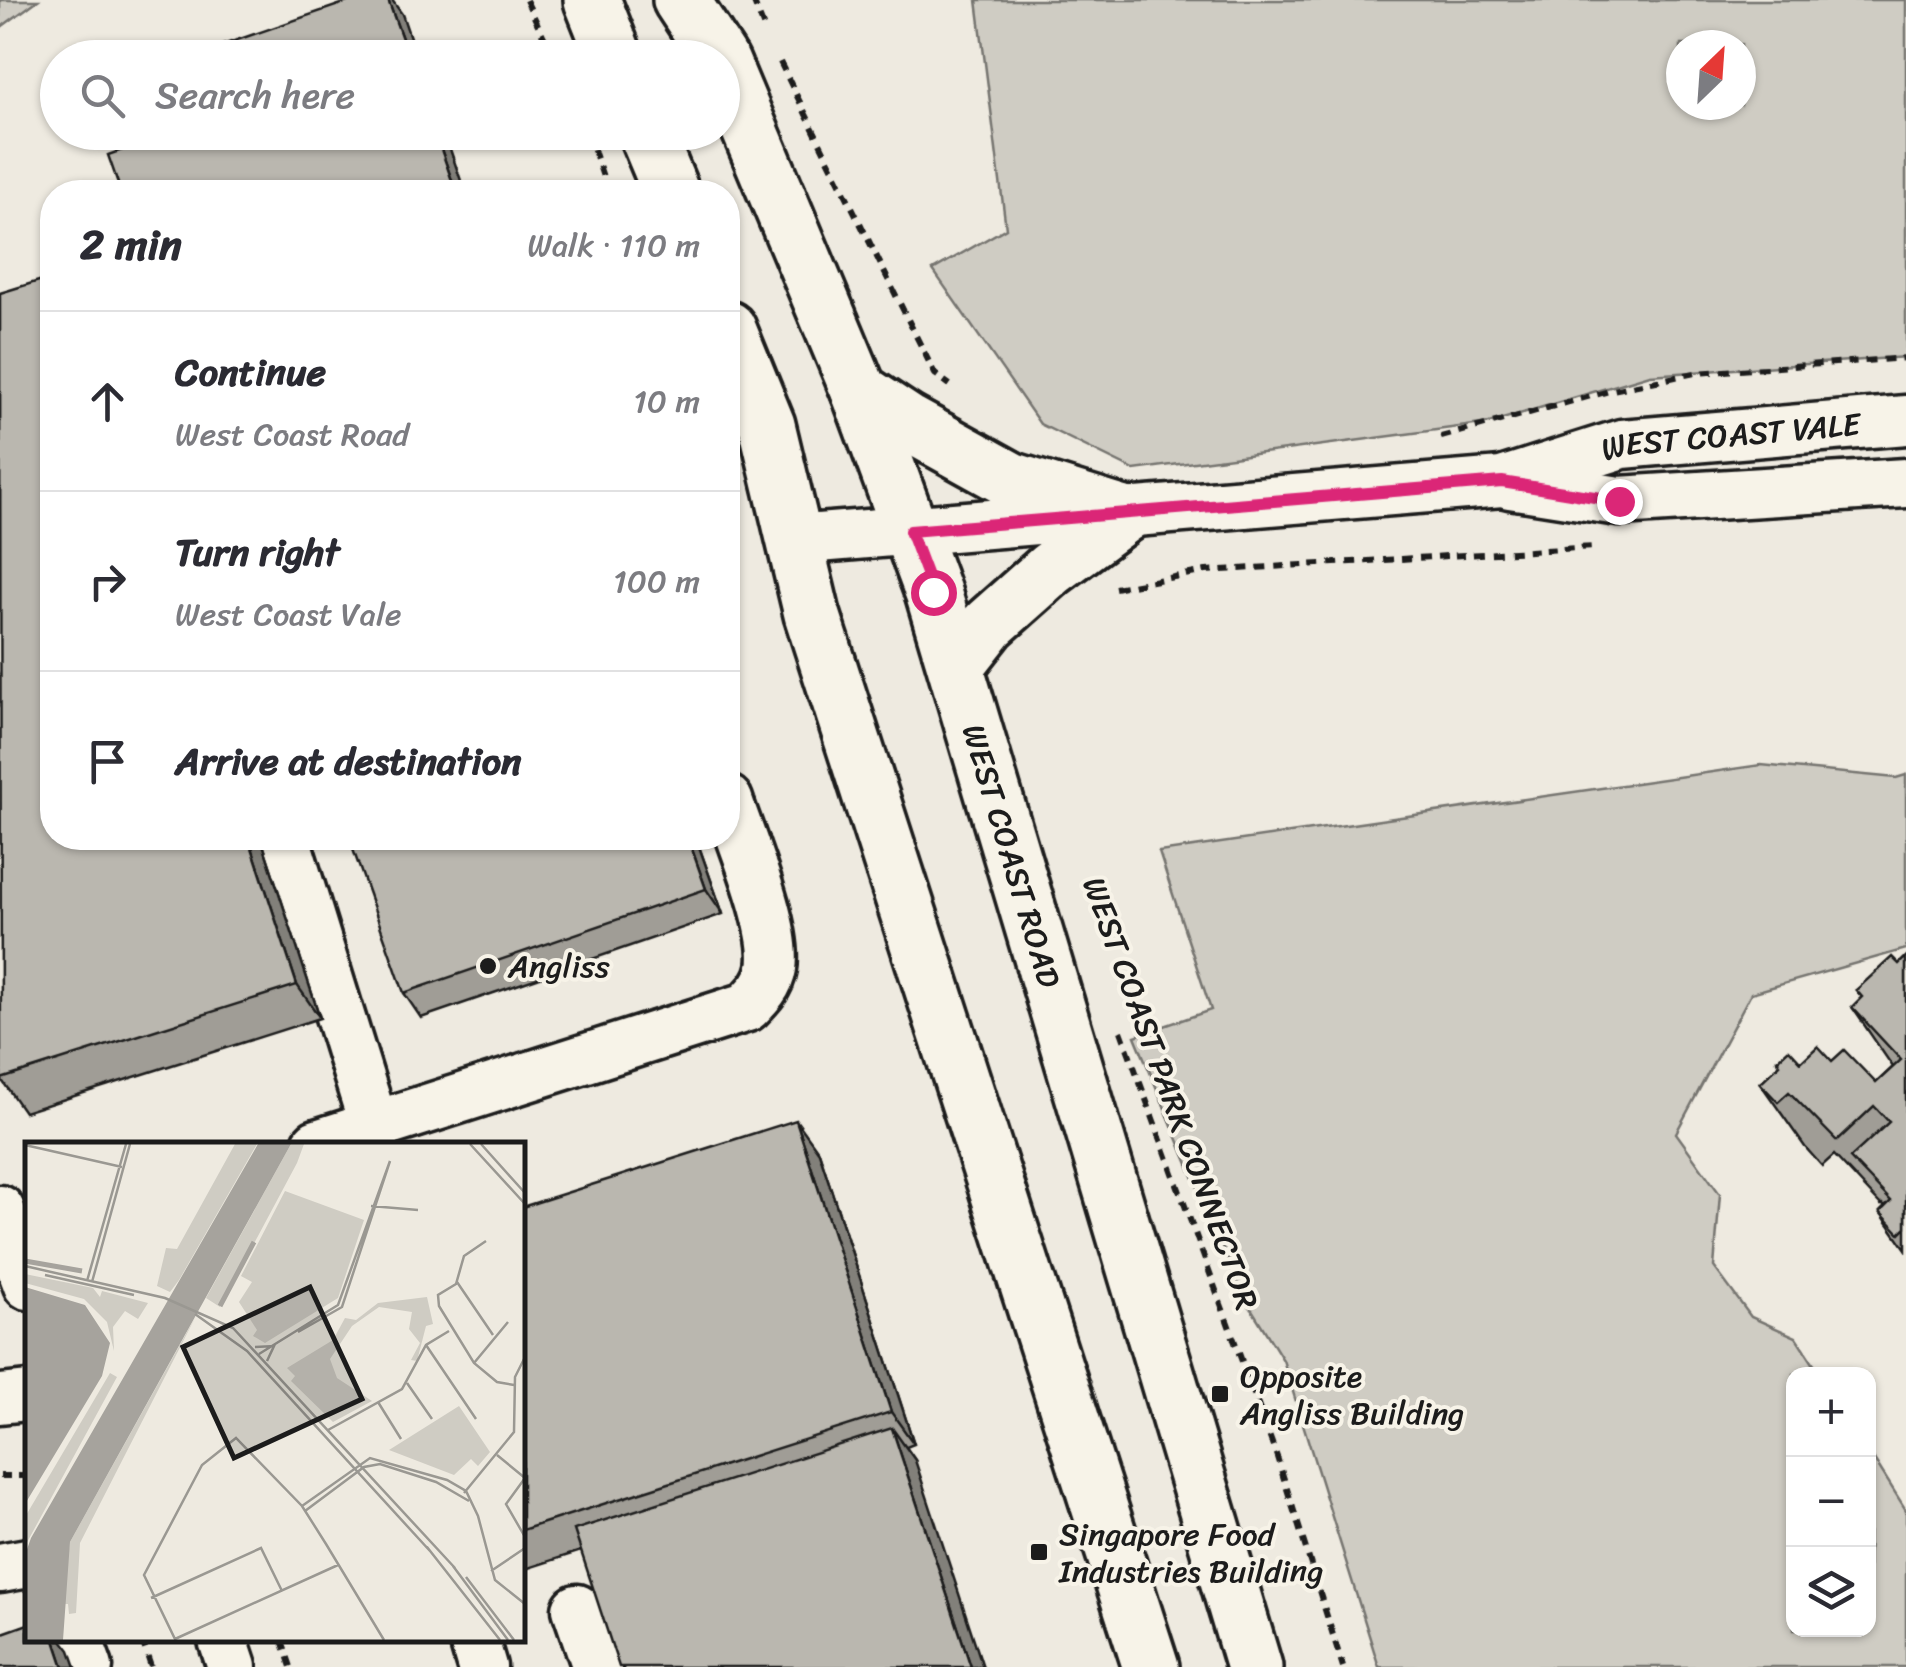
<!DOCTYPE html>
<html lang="en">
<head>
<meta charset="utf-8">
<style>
  :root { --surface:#fff; --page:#f7f7f7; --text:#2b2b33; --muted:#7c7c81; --line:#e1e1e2 }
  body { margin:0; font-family:Sriracha,sans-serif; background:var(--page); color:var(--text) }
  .controls { position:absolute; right:30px; bottom:30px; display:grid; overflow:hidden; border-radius:20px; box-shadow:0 2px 8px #0004 }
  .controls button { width:90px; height:90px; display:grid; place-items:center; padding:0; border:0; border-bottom:2px solid var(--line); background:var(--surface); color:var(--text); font:50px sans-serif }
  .compass { position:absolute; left:1666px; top:30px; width:90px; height:90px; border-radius:50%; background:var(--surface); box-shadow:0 2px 8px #0004; rotate:25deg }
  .stop { position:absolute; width:30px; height:30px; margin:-22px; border:8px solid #db2777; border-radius:50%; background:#fff }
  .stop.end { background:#db2777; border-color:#fff; box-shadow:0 2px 10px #0008 }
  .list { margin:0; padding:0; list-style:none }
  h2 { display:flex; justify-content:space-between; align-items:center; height:130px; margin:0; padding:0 40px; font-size:42px }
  h2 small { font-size:32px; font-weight:400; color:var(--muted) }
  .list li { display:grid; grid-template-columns:65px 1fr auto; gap:30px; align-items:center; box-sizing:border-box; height:180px; padding:0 40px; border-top:2px solid var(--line) }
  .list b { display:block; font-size:38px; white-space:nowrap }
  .list p { margin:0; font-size:32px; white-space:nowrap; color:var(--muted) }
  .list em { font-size:32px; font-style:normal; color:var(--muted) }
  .icon { flex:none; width:55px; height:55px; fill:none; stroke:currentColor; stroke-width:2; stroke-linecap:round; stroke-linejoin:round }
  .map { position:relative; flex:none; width:1906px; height:1667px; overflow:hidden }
  .search { position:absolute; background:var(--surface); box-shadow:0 2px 8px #0004; left:40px; top:40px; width:700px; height:110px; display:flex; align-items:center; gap:25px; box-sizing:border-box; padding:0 35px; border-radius:55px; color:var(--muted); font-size:38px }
  .panel { position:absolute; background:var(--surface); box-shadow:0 2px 8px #0004; left:40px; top:180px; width:700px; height:670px; border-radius:40px }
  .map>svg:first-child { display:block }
  .green { fill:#cfccc3; stroke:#767470; stroke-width:2.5; fill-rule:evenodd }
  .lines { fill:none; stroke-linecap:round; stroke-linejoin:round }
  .minor-casing { stroke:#1c1c1c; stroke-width:55 }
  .major-casing { stroke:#1c1c1c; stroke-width:62 }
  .path { stroke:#1c1c1c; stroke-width:6; stroke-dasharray:10 8; stroke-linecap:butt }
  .minor { stroke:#f7f3e8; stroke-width:48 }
  .major { stroke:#f7f3e8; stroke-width:55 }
  .wall { fill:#a09d96; stroke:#1c1c1c; stroke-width:2.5 }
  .shaded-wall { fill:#82807a; stroke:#1c1c1c; stroke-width:2.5 }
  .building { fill:#bab7af; stroke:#1c1c1c; stroke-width:2.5 }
  .route { stroke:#db2777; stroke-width:12 }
  .poi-dot { fill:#1c1c1c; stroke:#f7f3e8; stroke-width:4 }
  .labels { text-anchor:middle; stroke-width:8; stroke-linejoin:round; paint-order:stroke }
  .street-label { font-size:32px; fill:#1c1c1c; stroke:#f7f3e8 }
  .poi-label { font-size:32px; fill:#1c1c1c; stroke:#f7f3e8; text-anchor:start }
  .inset-river { fill:none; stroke:#a6a39d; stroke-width:5 }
  .inset-road { fill:none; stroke:#9a9892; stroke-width:2.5 }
  .view { fill:#1c1c1c; fill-opacity:0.15; stroke:#1c1c1c; stroke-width:5 }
  .inset-edge { fill:none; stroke:#1c1c1c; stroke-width:5 }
</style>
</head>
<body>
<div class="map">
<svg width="1906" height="1667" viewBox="0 0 1906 1667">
  <rect width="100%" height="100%" fill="#eeeae0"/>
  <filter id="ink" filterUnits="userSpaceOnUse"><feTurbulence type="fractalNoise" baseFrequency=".01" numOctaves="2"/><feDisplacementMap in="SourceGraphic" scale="20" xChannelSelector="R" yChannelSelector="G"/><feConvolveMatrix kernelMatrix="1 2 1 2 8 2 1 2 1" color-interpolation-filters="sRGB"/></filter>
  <g filter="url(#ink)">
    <g class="green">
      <polygon points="0,0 38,0 0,28"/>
      <path d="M 977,0 L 1906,0 L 1906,357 L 1650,375 L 1489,423 L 1134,470 L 1040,424 L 933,270 L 1006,228 ZM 1681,45 L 1741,45 L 1741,105 L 1681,105 Z"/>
      <polygon points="1761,765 1896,778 1906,775 1906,949 1751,993 1676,1133 1720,1194 1714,1267 1751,1317 1796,1337 1820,1374 1794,1374 1794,1630 1868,1630 1869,1451 1906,1510 1906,1667 1379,1667 1283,1360 1241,1292 1135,1036 1211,1010 1159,852"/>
    </g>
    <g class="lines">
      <g class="minor-casing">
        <g id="minor">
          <polyline points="1510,484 1619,501 1906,483"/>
          <path id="s1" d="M 794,540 L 1502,482 L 1622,444 L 1906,420"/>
          <polyline points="285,838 374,1126"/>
          <path d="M 317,1144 L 747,1007 C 759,995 769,985 772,968 C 779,929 741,840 728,800"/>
          <polyline points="0,1210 28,1285"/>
          <polyline points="0,1399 28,1396"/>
          <polyline points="0,1568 28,1563"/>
          <polyline points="577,1609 597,1667"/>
          <polyline points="78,1640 88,1667"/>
          <polyline points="223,1640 232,1667"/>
          <polyline points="474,1640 482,1667"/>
        </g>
      </g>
      <g class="major-casing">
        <g id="major">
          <polyline points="592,0 615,58"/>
          <polyline points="681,0 719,58"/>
          <path id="s2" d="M 722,63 L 859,391 L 933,592 L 1254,1667"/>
          <polyline points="646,132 671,192"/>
          <polyline points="728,329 767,425 812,614 1151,1667"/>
          <polyline points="859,391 906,422 1011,480 1124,515"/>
          <polyline points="956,666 989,624 1051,569 1124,515"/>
        </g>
      </g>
      <g class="path">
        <polyline points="526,0 554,58"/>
        <polyline points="753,0 766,33"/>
        <polyline points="780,62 935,374 950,385"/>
        <polyline points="588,132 608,192"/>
        <polyline points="1441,437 1613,390 1695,373 1906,358"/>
        <polyline points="1115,588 1206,571 1594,547"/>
        <polyline points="1121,1031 1277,1457 1343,1667"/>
        <polyline points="0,1476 28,1476"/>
        <polyline points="142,1640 151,1667"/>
        <polyline points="282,1640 291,1667"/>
      </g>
      <use href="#minor" class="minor"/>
      <use href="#major" class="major"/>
    </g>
    <g class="wall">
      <polygon points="261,838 320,1018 24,1112 1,1079"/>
      <polygon points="696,838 723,914 421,1018 404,993"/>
      <polygon points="1906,957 1906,1249 1880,1212 1885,1207 1882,1204 1881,1205 1834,1155 1822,1166 1805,1147 1760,1083 1801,1062 1832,1061 1876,1083 1893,1067 1852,1007 1862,997 1856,990 1899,964"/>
      <polygon points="819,1152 914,1444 906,1447 915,1460 581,1551 522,1570 522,1207"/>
    </g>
    <g class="shaded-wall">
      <polygon points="388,0 392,0 402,14 417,58 409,58"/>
      <polygon points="435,132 444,132 465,192 456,192"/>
      <polygon points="249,838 261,838 320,1018 297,985"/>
      <polygon points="688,838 696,838 723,914 706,889"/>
      <polygon points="796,1120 819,1152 914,1444 891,1412"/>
      <polygon points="892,1428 915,1460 983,1667 971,1667"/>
      <polygon points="55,1640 62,1640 70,1650 76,1667 64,1667"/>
    </g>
    <g class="building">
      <polygon points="353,0 388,0 409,58 214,58 211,49"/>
      <polygon points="173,132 435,132 456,192 121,192 108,155"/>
      <polygon points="52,277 52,838 249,838 297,985 1,1079 0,293"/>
      <polygon points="349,838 688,838 706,889 404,993"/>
      <polygon points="1892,957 1899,964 1906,957 1906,1227 1900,1233 1880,1212 1891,1201 1850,1158 1889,1122 1874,1106 1837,1141 1789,1092 1778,1102 1760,1083 1780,1064 1777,1060 1789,1049 1801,1062 1818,1046 1832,1061 1844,1050 1876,1083 1901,1060 1852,1007 1862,997 1856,990"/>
      <polygon points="796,1120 891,1412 522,1530 522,1207"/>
      <polygon points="892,1428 971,1667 619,1667 574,1530"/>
      <polygon points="28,1624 28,1640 55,1640 64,1667 0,1667 0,1634"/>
    </g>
  </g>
  <g class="lines" filter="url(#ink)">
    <polyline class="route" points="933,592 910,531 1502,482 1619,501"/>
  </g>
  <g class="poi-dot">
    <circle cx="488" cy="966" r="10"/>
    <rect x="1210" y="1384" width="20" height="20" rx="5"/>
    <rect x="1029" y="1542" width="20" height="20" rx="5"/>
  </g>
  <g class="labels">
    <g class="street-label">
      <text dy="11" stroke="none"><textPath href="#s1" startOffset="945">WEST COAST VALE</textPath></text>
      <text dy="11" stroke="none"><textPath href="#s2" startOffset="845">WEST COAST ROAD</textPath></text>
      <text transform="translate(1171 1093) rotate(70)" y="11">WEST COAST PARK CONNECTOR</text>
    </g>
    <g class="poi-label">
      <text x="508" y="977">Angliss</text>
      <text x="1240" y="1387">Opposite<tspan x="1240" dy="37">Angliss Building</tspan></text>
      <text x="1059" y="1545">Singapore Food<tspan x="1059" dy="37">Industries Building</tspan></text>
    </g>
  </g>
  <g transform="translate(25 1142)">
    <rect width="500" height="500" fill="#eeeae0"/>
    <path d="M 210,2 L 232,2 L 154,138 L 145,150 L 132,144 L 141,106 L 152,107 ZM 266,2 L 279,2 L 272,21 L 195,165 L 181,156 ZM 260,49 L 339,78 L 313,156 L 240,201 L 228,194 L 232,188 L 214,160 L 227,140 L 216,134 ZM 0,132 L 68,146 L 75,155 L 77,149 L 123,161 L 113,177 L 100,169 L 88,185 L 89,209 L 82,180 L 59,157 L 0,141 ZM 402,155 L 408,182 L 401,184 L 392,219 L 386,218 L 395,201 L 384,187 L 387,170 L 354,165 L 327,184 L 305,217 L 312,236 L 347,259 L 308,280 L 266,239 L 270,234 L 262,226 L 308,198 L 320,176 L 331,178 L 353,161 ZM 171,174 L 55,401 L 51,471 L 44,472 L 43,462 L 36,462 L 45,400 ZM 85,231 L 92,235 L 0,404 L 0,375 ZM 434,264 L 465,310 L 453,324 L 446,317 L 429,333 L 364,308 Z" fill="#cfccc3"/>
    <path d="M 233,2 L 266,2 L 45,400 L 38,498 L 0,498 L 0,413 L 6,396 ZM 0,145 L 60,163 L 85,201 L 77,234 L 0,362 Z" fill="#a6a39d"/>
    <path class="inset-river" d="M 0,119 L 57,129M 195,164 L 229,100"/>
    <path class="inset-road" d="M 445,2 L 500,62M 456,2 L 500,51M 0,3 L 97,25M 346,64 L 393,68M 461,99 L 439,114 L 431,142 L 413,153 L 414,164 L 449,221 L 472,240 L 489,243M 0,124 L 140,156 L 208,186 L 430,426M 20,133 L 109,153M 62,139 L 101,2M 67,140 L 105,2M 432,140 L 468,193M 170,172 L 222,209 L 405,409M 401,203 L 451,277M 230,205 L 249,204 L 242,219M 234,212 L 313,163 L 365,19 L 317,165 L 273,190M 449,221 L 483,180M 382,241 L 407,277M 353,260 L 376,297M 303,288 L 377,247 L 401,203 L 424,189M 472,313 L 500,336M 500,336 L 481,362 L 500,395M 439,351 L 489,290 L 490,235 L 500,215M 277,364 L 345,316 L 422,338 L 441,349 L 453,374 L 470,438 L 500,462M 280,369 L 339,325 L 355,322 L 411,340 L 444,359M 402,405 L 475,498M 313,423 L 150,497 L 119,433 L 177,323 L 211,296 L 277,364 L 301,402 L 359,498M 428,424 L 483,498M 466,429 L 500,406M 441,435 L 489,498M 126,456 L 236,406 L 257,449"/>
    <path class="view" d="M 285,145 L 337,257 L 209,316 L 158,205 Z"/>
    <rect width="500" height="500" class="inset-edge"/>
  </g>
</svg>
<div class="controls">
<button>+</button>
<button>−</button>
<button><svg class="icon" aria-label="layers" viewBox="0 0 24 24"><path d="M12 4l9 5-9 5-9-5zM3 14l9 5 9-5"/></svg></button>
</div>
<svg class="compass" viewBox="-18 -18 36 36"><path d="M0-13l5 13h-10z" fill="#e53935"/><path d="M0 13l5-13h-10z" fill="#7c7c81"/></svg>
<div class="stop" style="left:933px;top:592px"></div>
<div class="stop end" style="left:1619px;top:501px"></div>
<div class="search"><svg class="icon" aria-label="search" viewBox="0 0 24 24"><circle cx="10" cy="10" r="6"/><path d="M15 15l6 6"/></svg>Search here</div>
<section class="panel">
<h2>2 min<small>Walk · 110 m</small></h2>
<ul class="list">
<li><svg class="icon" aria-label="ahead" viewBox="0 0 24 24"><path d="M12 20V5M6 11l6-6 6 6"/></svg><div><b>Continue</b><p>West Coast Road</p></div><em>10 m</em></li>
<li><svg class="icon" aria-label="right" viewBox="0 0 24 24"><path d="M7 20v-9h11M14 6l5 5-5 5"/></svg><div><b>Turn right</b><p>West Coast Vale</p></div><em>100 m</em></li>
<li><svg class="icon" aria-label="arrive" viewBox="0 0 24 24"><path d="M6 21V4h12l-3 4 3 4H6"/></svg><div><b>Arrive at destination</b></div></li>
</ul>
</section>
</div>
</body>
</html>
